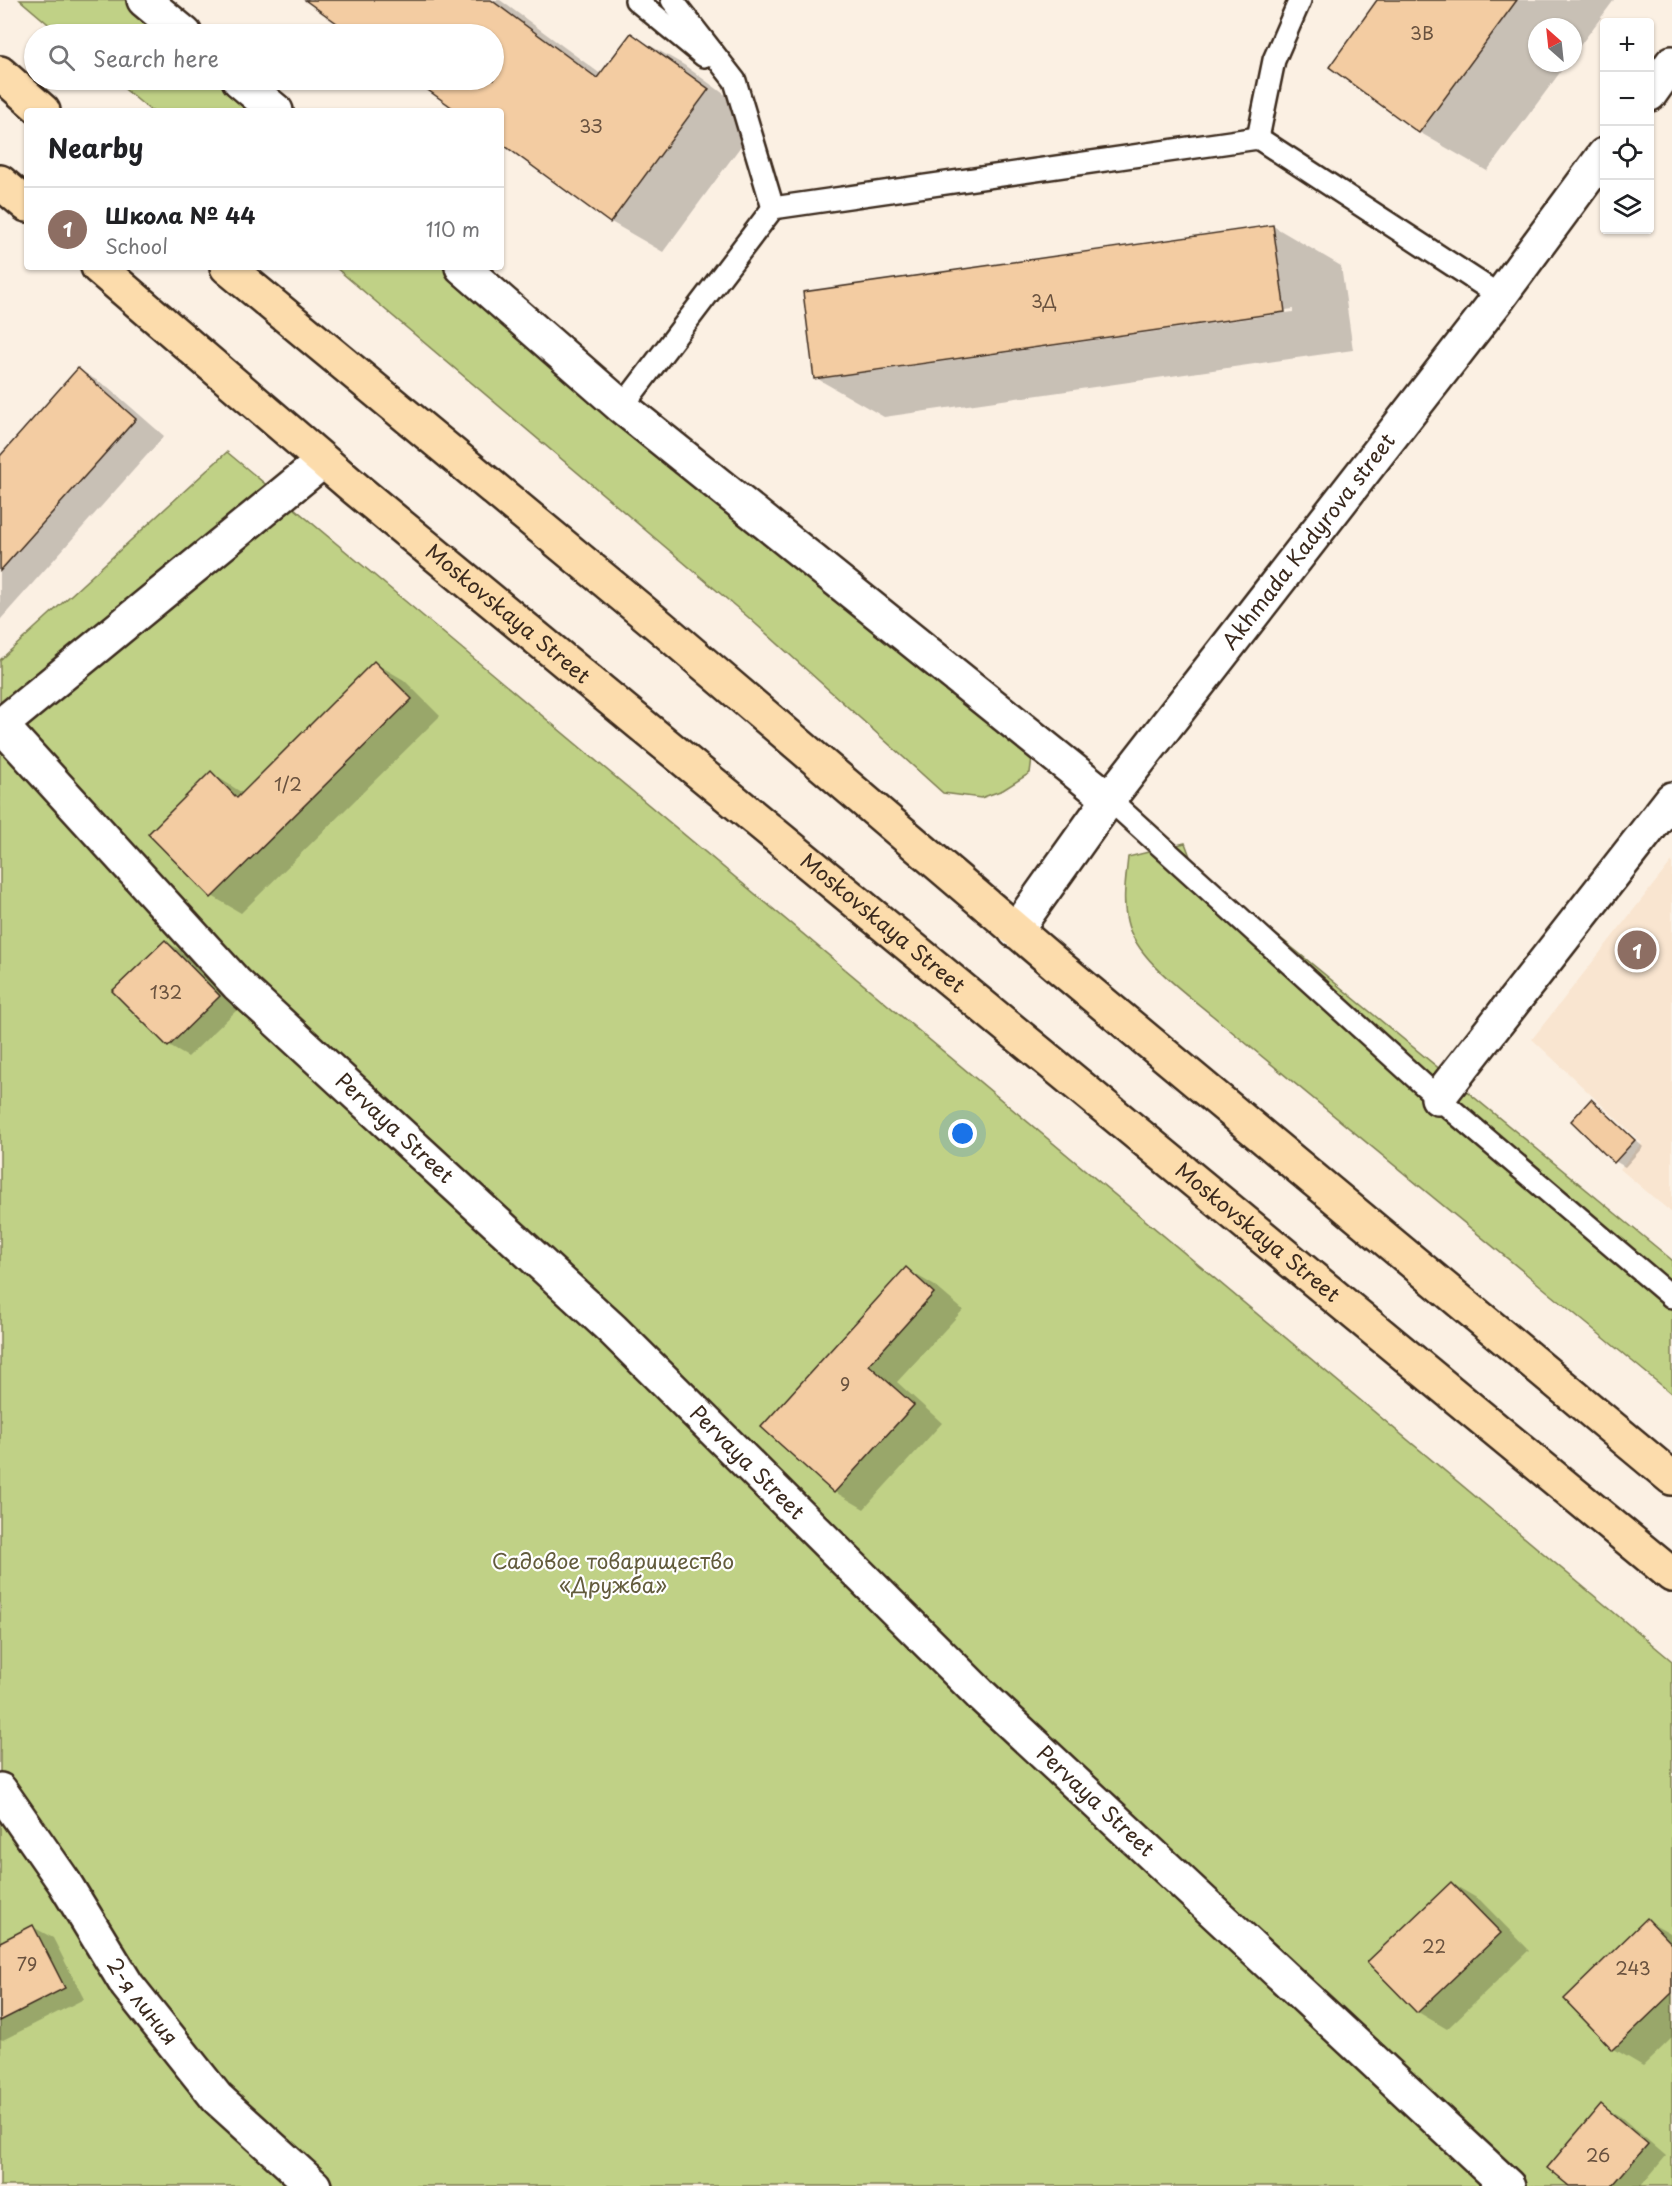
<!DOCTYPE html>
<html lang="en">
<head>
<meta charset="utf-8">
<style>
  :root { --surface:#fff; --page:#f6f6f6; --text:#202124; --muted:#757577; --line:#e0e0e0; --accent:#3b2a1e }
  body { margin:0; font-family:"Playpen Sans",sans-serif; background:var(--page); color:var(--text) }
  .controls { position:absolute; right:18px; top:18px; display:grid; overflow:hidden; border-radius:6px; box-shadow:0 2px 4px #0004 }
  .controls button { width:54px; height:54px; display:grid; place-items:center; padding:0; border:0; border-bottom:2px solid var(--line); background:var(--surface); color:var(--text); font:30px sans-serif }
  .compass { position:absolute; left:1528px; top:18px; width:54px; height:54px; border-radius:50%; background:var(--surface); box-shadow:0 2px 4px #0004; rotate:333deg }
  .you { position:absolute; left:963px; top:1134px; width:21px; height:21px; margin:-15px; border:4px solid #fff; border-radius:50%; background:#1a73e8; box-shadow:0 0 0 9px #1a73e833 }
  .badge { display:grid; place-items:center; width:39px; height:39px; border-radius:50%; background:var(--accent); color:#fff; font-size:20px; font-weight:700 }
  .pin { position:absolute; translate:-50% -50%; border:3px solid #fff; box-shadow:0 2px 6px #0006 }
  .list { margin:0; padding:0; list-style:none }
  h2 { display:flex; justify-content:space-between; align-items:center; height:78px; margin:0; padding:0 24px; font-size:26px }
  h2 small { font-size:20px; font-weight:400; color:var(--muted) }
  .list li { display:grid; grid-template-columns:39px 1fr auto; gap:18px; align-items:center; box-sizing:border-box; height:84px; padding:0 24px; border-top:2px solid var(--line) }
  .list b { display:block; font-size:22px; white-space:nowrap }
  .list p { margin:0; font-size:20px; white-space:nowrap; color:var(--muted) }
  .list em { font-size:20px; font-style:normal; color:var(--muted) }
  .icon { flex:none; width:33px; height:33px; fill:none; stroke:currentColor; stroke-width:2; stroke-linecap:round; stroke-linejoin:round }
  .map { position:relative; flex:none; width:1672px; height:2186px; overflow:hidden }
  .search { position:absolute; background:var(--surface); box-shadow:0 2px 4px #0004; left:24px; top:24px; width:480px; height:66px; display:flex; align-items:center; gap:15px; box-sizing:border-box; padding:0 21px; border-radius:33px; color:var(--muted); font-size:22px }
  .panel { position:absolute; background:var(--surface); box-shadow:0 2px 4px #0004; left:24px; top:108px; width:480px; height:162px; border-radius:6px }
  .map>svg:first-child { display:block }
  .built { fill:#f9e5d0 }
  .green { fill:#c0d186; stroke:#7e7e52; stroke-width:1.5 }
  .shadow { fill:#0003; fill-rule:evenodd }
  .building { fill:#f3cca2; stroke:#3b2a1e; stroke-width:1.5 }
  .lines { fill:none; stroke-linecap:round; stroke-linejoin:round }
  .lane-casing { stroke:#3b2a1e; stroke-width:26 }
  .street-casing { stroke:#3b2a1e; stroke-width:38 }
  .secondary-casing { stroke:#3b2a1e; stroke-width:38 }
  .highway-casing { stroke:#3b2a1e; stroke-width:38 }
  .lane { stroke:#fff; stroke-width:21 }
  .street { stroke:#fff; stroke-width:33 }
  .secondary { stroke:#fff; stroke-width:33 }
  .highway { stroke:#fcdcac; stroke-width:33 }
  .labels { text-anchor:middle; stroke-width:4.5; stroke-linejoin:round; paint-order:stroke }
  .number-label { font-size:18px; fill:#69523f }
  .street-label { font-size:21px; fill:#3b2a1e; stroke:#fff }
  .park-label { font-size:21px; fill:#635c3d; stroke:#fff }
</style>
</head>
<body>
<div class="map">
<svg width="1672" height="2186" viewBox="0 0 1672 2186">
  <rect width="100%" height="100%" fill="#fbf0e3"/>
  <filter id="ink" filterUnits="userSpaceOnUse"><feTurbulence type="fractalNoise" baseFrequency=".0167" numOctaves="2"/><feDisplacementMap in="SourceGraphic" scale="12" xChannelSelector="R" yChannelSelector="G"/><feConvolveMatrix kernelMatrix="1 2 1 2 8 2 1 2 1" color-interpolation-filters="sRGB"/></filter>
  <g filter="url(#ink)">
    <polygon class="built" points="1672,861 1672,1213 1620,1169 1642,1143 1532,1039"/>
    <g class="green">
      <polygon points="20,0 156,0 198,34 60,34"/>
      <polygon points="114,80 252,80 290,111 151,111"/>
      <polygon points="335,267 475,267 1033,750 1030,773 1003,790 981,798 943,793 748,617"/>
      <polygon points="227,452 1672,1661 1672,2186 0,2186 0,660"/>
      <path d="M 1185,843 L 1194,867 L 1672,1260 L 1672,1394 L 1219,1021 C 1190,996 1135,959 1127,921 C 1122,900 1126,878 1128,857 Z"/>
    </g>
    <g class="shadow">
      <polygon points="308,0 500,0 602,75 632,35 684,65 760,120 663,252 611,222 501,141 501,111 460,111 417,80 494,80 494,34 355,34"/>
      <polygon points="1379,0 1614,0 1573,55 1573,27 1537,27 1537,63 1567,63 1487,171 1419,132"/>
      <path d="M 1273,226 L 1341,266 L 1353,350 L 884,417 L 816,378 ZM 1293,309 L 1293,312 L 876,371 L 876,368 Z"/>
      <polygon points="79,370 108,387 164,436 0,620 0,458"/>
      <polygon points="375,663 404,680 440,716 241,913 212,896 211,773 244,794"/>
      <polygon points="165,941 185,953 239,1008 188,1057 169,1046"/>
      <polygon points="1591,1101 1600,1107 1643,1147 1625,1167 1615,1161"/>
      <polygon points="906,1269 935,1286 963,1310 897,1382 942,1423 864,1509 835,1492 763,1427"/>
      <polygon points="1451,1883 1480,1900 1529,1950 1447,2029 1418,2012"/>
      <polygon points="1647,1920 1672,1934 1672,2038 1643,2066 1614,2049 1566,1999"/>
      <polygon points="33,1927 53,1938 84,1999 3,2040 0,2039 0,1944"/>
      <polygon points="1602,2106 1621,2117 1666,2156 1641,2186 1571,2186"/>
    </g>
    <g class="building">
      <polygon points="305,0 491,0 597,78 631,33 709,89 610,223 501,143 501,111 457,111 414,80 494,80 494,34 352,34"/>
      <polygon points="1377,0 1517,0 1419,133 1329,67"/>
      <polygon points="1273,225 1285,312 814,379 803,292"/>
      <polygon points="78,368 136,419 0,571 0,456"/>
      <polygon points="374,661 412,699 211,898 148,834 211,771 237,798"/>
      <polygon points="165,940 220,996 168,1047 112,991"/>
      <polygon points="1591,1099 1635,1140 1614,1163 1571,1121"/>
      <polygon points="906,1267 934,1293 869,1365 914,1405 834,1493 761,1427"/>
      <polygon points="1451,1882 1501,1933 1417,2013 1367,1962"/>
      <polygon points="1647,1918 1672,1944 1672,1993 1613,2050 1564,1999"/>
      <polygon points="33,1925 65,1988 0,2021 0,1942"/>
      <polygon points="1601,2104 1648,2144 1612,2186 1569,2186 1547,2168"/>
    </g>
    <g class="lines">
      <g class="lane-casing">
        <g id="lane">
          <polyline points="636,0 704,56"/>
          <polyline points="672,0 735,81 773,208"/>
          <polyline points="1258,138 1274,60 1300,0"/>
          <polyline points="622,407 773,208 1258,138 1500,296"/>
          <polyline points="1109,799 1438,1098 1672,1297"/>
        </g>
      </g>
      <g class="street-casing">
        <g id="street">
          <polyline points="144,0 185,34"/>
          <polyline points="239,80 276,111"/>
          <polyline points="462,267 622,407 1109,799"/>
          <path id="s1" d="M 1,725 L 237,984 L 613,1330 L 981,1695 L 1508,2186"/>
          <polyline points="0,726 323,461"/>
          <polyline points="1438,1098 1672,799"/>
          <path id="s2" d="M 0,1790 L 64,1882 L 127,1985 L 217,2098 L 314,2186"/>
        </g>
      </g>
      <g class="secondary-casing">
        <g id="secondary">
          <polyline points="1650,94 1672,63"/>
          <path id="s3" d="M 1015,931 L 1109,799 L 1500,296 L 1604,155"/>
        </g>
      </g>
      <g class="highway-casing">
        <g id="highway">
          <polyline points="0,73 43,111"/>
          <polyline points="0,182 27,205"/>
          <path id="s4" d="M 98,267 L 356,489 L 1672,1575"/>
          <polyline points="227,267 655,622 1058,966 1672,1478"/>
        </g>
      </g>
      <use href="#lane" class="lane"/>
      <use href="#street" class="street"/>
      <use href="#secondary" class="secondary"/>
      <use href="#highway" class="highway"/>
    </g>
  </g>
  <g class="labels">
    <g class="number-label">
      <text x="1422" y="40">3В</text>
      <text x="591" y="133">3З</text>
      <text x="1044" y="308">3Д</text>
      <text x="288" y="791">1/2</text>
      <text x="166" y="999">132</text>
      <text x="845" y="1391">9</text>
      <text x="1434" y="1953">22</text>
      <text x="27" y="1971">79</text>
      <text x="1633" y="1975">243</text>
      <text x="1598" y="2162">26</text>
    </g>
    <g class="street-label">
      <text dy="7" stroke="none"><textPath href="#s3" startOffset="488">Akhmada Kadyrova street</textPath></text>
      <text dy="7" stroke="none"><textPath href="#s4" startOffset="537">Moskovskaya Street</textPath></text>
      <text dy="7" stroke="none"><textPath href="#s4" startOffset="1023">Moskovskaya Street</textPath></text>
      <text dy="7" stroke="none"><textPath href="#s1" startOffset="564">Pervaya Street</textPath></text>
      <text dy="7" stroke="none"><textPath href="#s4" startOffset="1509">Moskovskaya Street</textPath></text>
      <text dy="7" stroke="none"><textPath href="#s1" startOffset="1050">Pervaya Street</textPath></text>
      <text dy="7" stroke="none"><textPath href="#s1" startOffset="1536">Pervaya Street</textPath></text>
      <text dy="7" stroke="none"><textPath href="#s2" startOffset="255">2-я линия</textPath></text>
    </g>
    <g class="park-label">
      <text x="613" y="1569">Садовое товарищество<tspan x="613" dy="24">«Дружба»</tspan></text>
    </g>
  </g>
</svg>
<div class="controls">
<button>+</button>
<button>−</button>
<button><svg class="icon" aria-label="locate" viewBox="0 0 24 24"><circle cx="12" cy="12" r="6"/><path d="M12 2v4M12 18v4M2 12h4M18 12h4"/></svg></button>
<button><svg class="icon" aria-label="layers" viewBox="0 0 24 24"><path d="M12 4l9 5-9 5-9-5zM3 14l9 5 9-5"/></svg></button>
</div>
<svg class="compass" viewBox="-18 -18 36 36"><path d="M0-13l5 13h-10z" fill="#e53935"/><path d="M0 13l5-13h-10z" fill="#757577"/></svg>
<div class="you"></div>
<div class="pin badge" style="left:1637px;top:950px;background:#8d6e63">1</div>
<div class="search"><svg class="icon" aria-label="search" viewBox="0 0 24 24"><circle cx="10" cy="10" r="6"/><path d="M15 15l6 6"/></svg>Search here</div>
<section class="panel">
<h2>Nearby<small></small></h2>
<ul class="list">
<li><span class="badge" style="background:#8d6e63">1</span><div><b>Школа № 44</b><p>School</p></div><em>110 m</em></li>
</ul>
</section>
</div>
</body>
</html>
